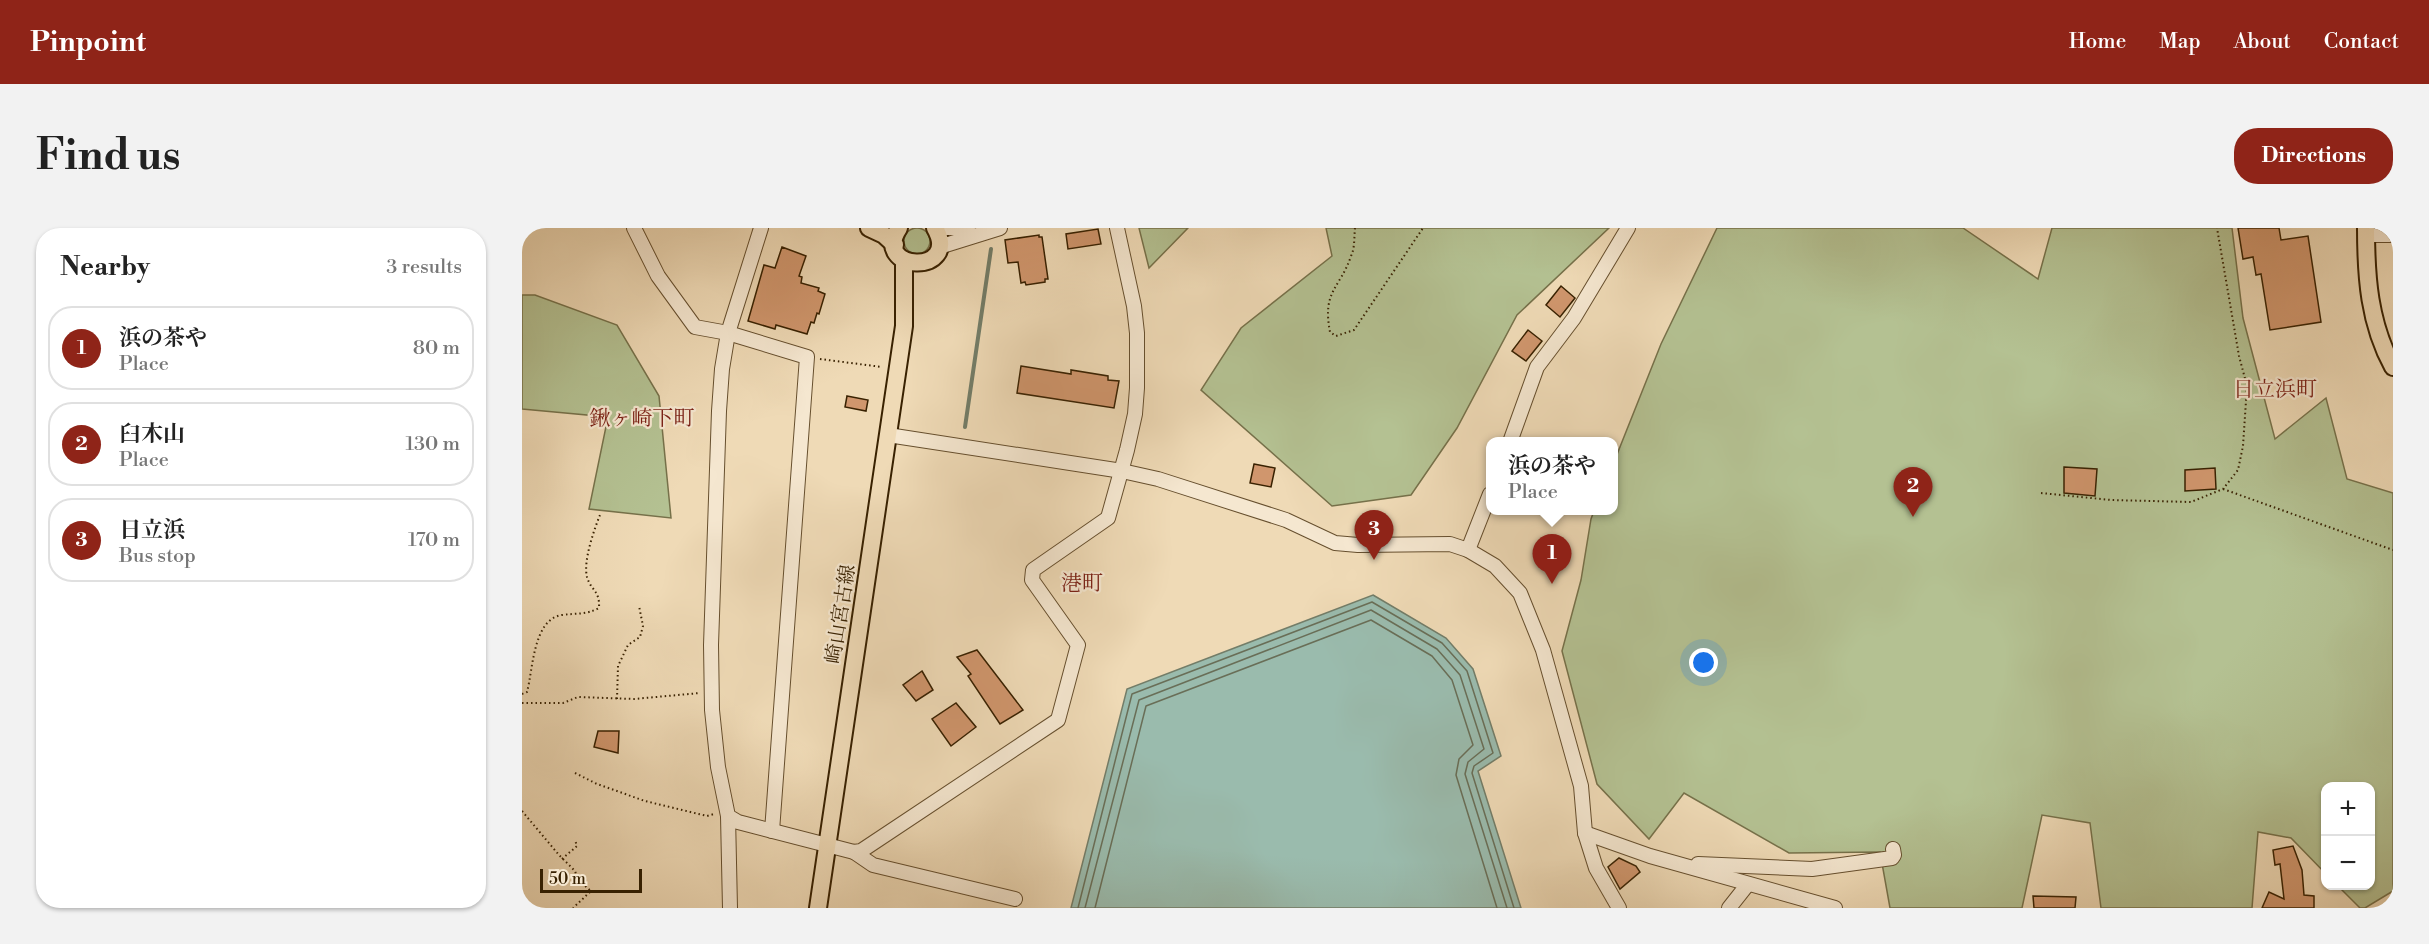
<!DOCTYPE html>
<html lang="en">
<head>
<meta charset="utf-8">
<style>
  :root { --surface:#fff; --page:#f2f2f2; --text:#222; --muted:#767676; --line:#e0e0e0; --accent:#8f2418 }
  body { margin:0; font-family:"Libre Bodoni","Noto Serif JP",serif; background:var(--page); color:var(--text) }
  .controls { position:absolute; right:18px; bottom:18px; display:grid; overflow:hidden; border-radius:12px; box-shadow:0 2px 4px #0004 }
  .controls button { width:54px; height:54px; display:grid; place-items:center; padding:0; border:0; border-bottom:2px solid var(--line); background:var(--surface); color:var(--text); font:30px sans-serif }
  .scale { position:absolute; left:18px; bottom:15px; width:102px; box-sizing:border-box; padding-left:6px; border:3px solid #382101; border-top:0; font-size:16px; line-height:21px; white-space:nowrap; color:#382101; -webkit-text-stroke:4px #f5e7d0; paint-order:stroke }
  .you { position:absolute; left:1182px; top:435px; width:21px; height:21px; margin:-15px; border:4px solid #fff; border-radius:50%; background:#1a73e8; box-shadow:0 0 0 9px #1a73e833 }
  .badge { display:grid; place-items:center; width:39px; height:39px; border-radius:50%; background:var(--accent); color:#fff; font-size:20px; font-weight:700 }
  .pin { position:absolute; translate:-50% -50px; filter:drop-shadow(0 2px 3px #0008) }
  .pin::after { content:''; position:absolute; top:32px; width:21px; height:18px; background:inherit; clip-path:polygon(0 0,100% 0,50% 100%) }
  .popup { position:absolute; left:964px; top:209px; width:132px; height:78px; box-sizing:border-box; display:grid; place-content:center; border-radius:12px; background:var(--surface); filter:drop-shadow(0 2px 4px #0005); font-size:20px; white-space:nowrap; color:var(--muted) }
  .popup b { font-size:22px; color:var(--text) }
  .popup::after { content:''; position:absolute; left:50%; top:100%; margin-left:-12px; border:12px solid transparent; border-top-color:var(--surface) }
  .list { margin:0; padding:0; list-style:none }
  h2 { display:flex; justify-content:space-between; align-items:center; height:78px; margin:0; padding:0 24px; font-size:26px }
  h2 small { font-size:20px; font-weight:400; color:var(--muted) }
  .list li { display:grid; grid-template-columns:39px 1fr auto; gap:18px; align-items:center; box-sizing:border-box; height:84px; margin:0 12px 12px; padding:0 12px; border:2px solid var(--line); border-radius:24px }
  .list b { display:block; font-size:22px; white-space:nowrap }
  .list p { margin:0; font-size:20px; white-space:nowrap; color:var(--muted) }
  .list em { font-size:20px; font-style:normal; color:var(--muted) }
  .map { position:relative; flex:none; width:1871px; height:680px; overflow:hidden; border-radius:24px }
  header { display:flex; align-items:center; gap:36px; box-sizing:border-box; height:84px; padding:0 30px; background:var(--accent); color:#fff }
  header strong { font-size:28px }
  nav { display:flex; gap:33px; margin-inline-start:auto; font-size:21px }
  .intro { display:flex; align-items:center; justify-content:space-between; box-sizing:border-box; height:144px; padding:0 36px }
  h1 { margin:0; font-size:42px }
  .button { padding:15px 27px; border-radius:24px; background:var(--accent); color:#fff; font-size:21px; font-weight:700 }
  main { display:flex; gap:36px; padding:0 36px }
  aside { flex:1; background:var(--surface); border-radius:24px; box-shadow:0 2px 4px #0004 }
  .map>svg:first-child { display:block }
  .green { fill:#b4c192; stroke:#76714a; stroke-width:1.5 }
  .water { fill:#9abbad; stroke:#737d68; stroke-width:1.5 }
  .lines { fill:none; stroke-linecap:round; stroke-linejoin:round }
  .shore { stroke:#696e57; stroke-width:1.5 }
  .stream { stroke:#737d68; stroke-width:4 }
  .building { fill:#d0966d; stroke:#382101; stroke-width:1.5 }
  .minor-casing { stroke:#664f2e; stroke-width:16 }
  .major-casing { stroke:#382101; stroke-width:20 }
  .path { stroke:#382101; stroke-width:2; stroke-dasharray:1.5 3; stroke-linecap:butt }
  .minor { stroke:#f5e7d0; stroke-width:14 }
  .major { stroke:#efdab6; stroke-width:16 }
  .labels { text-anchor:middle; stroke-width:4.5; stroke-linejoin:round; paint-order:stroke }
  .street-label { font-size:20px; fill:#382101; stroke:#f5e7d0 }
  .neighbourhood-label { font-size:21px; fill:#7a1f14; stroke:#f5e7d0 }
</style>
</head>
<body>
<header>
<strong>Pinpoint</strong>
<nav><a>Home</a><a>Map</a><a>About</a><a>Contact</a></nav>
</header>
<div class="intro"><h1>Find us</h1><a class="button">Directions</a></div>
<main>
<aside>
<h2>Nearby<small>3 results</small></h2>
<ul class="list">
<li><span class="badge">1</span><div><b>浜の茶や</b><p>Place</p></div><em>80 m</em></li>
<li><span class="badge">2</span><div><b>臼木山</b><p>Place</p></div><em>130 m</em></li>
<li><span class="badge">3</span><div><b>日立浜</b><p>Bus stop</p></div><em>170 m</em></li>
</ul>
</aside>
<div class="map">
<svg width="1871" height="680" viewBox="0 0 1871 680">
  <rect width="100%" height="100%" fill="#efdab6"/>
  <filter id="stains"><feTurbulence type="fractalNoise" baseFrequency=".00333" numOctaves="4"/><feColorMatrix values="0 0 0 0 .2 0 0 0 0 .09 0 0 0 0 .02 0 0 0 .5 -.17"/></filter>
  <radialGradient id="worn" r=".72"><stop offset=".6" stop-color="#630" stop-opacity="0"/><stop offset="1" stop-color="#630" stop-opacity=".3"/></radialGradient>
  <g class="green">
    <polygon points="617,0 666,0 627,40"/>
    <polygon points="804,0 1087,0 995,87 935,200 889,267 810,278 679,162 719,100 810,28"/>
    <polygon points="1195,0 1441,0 1516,51 1530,0 1710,0 1721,90 1753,211 1804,170 1825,251 1871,265 1871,663 1843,680 1838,680 1816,658 1848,658 1848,558 1804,558 1803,645 1769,610 1736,604 1730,680 1579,680 1568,595 1520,587 1500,680 1368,680 1358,624 1267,625 1162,565 1127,611 1075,556 1040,423 1059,352 1069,291 1072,283 1092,282 1092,234 1139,116"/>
    <circle cx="395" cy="13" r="13"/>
    <polygon points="0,67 13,67 95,97 137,168 149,290 67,281 86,189 0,181"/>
  </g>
  <polygon class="water" points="851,367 924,410 951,441 979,528 956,543 999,680 549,680 605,461"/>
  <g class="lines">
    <g class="shore">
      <polyline points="556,680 610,466 850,374 920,415 945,443 971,525 952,538 950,545 992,680"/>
      <polyline points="563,680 617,472 849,382 915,421 938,447 962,521 946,534 943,546 985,680"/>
      <polyline points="573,680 624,478 849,392 910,428 930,452 951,517 937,531 934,547 975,680"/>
    </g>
    <polyline class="stream" points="443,199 469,21"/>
  </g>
  <g class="building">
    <polygon points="1716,0 1757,0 1759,12 1786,8 1799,94 1748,102 1739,46 1734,47 1731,29 1721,31"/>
    <polygon points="576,1 579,16 546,21 544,6"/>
    <polygon points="517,7 517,9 520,9 526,51 523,51 523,54 504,57 503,54 499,55 496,34 486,35 483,12"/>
    <polygon points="260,19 284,28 277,48 280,49 279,55 297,60 296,63 303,66 297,86 295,85 292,95 289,94 285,106 254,97 253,101 226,93 242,37 253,40"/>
    <polygon points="1039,58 1053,70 1038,89 1024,77"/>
    <polygon points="1006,102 1020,113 1004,133 990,123"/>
    <polygon points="499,138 549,146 549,142 586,148 586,152 597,153 592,180 495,165"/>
    <polygon points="325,168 346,172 344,183 323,179"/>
    <polygon points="732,236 753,240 749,259 728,255"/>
    <polygon points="1542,239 1575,241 1573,268 1542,265"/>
    <polygon points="1693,240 1694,261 1663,263 1663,242"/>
    <polygon points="455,422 501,482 478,496 446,448 449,446 435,429"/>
    <polygon points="400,443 411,462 394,473 381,457"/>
    <polygon points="434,475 454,499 429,518 410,491"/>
    <polygon points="76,503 97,503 96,525 72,519"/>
    <polygon points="1771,618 1780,642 1782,667 1792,668 1792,680 1740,680 1747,664 1762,671 1758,636 1753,637 1751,622"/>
    <polygon points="1097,630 1114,638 1118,644 1098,661 1086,639"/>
    <polygon points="1511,668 1554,669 1553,680 1512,680"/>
  </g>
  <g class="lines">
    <g class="minor-casing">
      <g id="minor">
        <polyline points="112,0 136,48 173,99 206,105 285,129 250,603"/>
        <polyline points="239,0 206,105 200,141 197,183 189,417 190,482 196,539 206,588 216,594 332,624 339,623 536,492 556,417 510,352 511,342 586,290 605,222 613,186 615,160 615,105 612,78 595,0"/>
        <polyline points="419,0 446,0"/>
        <polyline points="1844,7 1871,7"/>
        <polyline points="417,19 478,0"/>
        <polyline points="366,207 600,243 636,251 764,292 813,315 836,317 928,316 946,322 973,338 998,365 1021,422 1059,558 1063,605 1074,640 1097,680"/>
        <polyline points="988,214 1015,139 1052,90 1106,0"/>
        <polyline points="946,322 968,266"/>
        <polyline points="206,588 208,680"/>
        <polyline points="1063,605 1128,628 1313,680"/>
        <polyline points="332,624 351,637 493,671"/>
        <polyline points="1176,636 1290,641 1370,630 1372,627 1371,621"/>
        <polyline points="1207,680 1226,656"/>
      </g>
    </g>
    <g class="major-casing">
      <g id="major">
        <polyline points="347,0 362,7 373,17"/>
        <path d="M 377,0 C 348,44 440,48 413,0"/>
        <path d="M 1844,0 C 1844,49 1847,95 1871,139"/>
        <polyline points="296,680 382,98 382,32"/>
      </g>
    </g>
    <g class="path">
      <path d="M 833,0 C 832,9 833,20 829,28 C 818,61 800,62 808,104 L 814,108 L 832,102 L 901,0"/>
      <polyline points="298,131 360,139"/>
      <polyline points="1701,261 1871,322"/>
      <polyline points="1519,265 1589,272 1669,274 1701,261 1716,242 1721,218 1725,158 1717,128 1695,0"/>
      <path d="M 0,466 L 5,464 C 11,442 11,391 40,387 C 54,385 64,387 77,380 C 78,362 69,363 65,349 C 61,333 72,302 78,287"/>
      <polyline points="95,471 96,438 106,417 118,409 121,398 117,378"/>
      <polyline points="0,475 41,475 56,469 112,471 178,465"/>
      <polyline points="53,545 75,556 123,573 185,588 192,586"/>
      <polyline points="0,583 37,627 53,643 56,652 69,663 51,680"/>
      <polyline points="40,631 55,618 53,612"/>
    </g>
    <use href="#minor" class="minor"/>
    <use href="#major" class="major"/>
  </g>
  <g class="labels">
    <g class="street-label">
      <text transform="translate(318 386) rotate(-81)" y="7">崎山宮古線</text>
    </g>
    <g class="neighbourhood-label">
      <text x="1753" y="168">日立浜町</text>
      <text x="120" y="197">鍬ヶ崎下町</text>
      <text x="560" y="362">港町</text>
    </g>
  </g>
  <rect width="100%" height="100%" filter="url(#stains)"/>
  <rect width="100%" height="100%" fill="url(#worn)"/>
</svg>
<div class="controls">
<button>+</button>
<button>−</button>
</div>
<div class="scale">50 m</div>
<div class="you"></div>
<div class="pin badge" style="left:1030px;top:356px">1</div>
<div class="popup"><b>浜の茶や</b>Place</div>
<div class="pin badge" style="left:1391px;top:289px">2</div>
<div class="pin badge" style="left:852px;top:332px">3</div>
</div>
</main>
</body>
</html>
